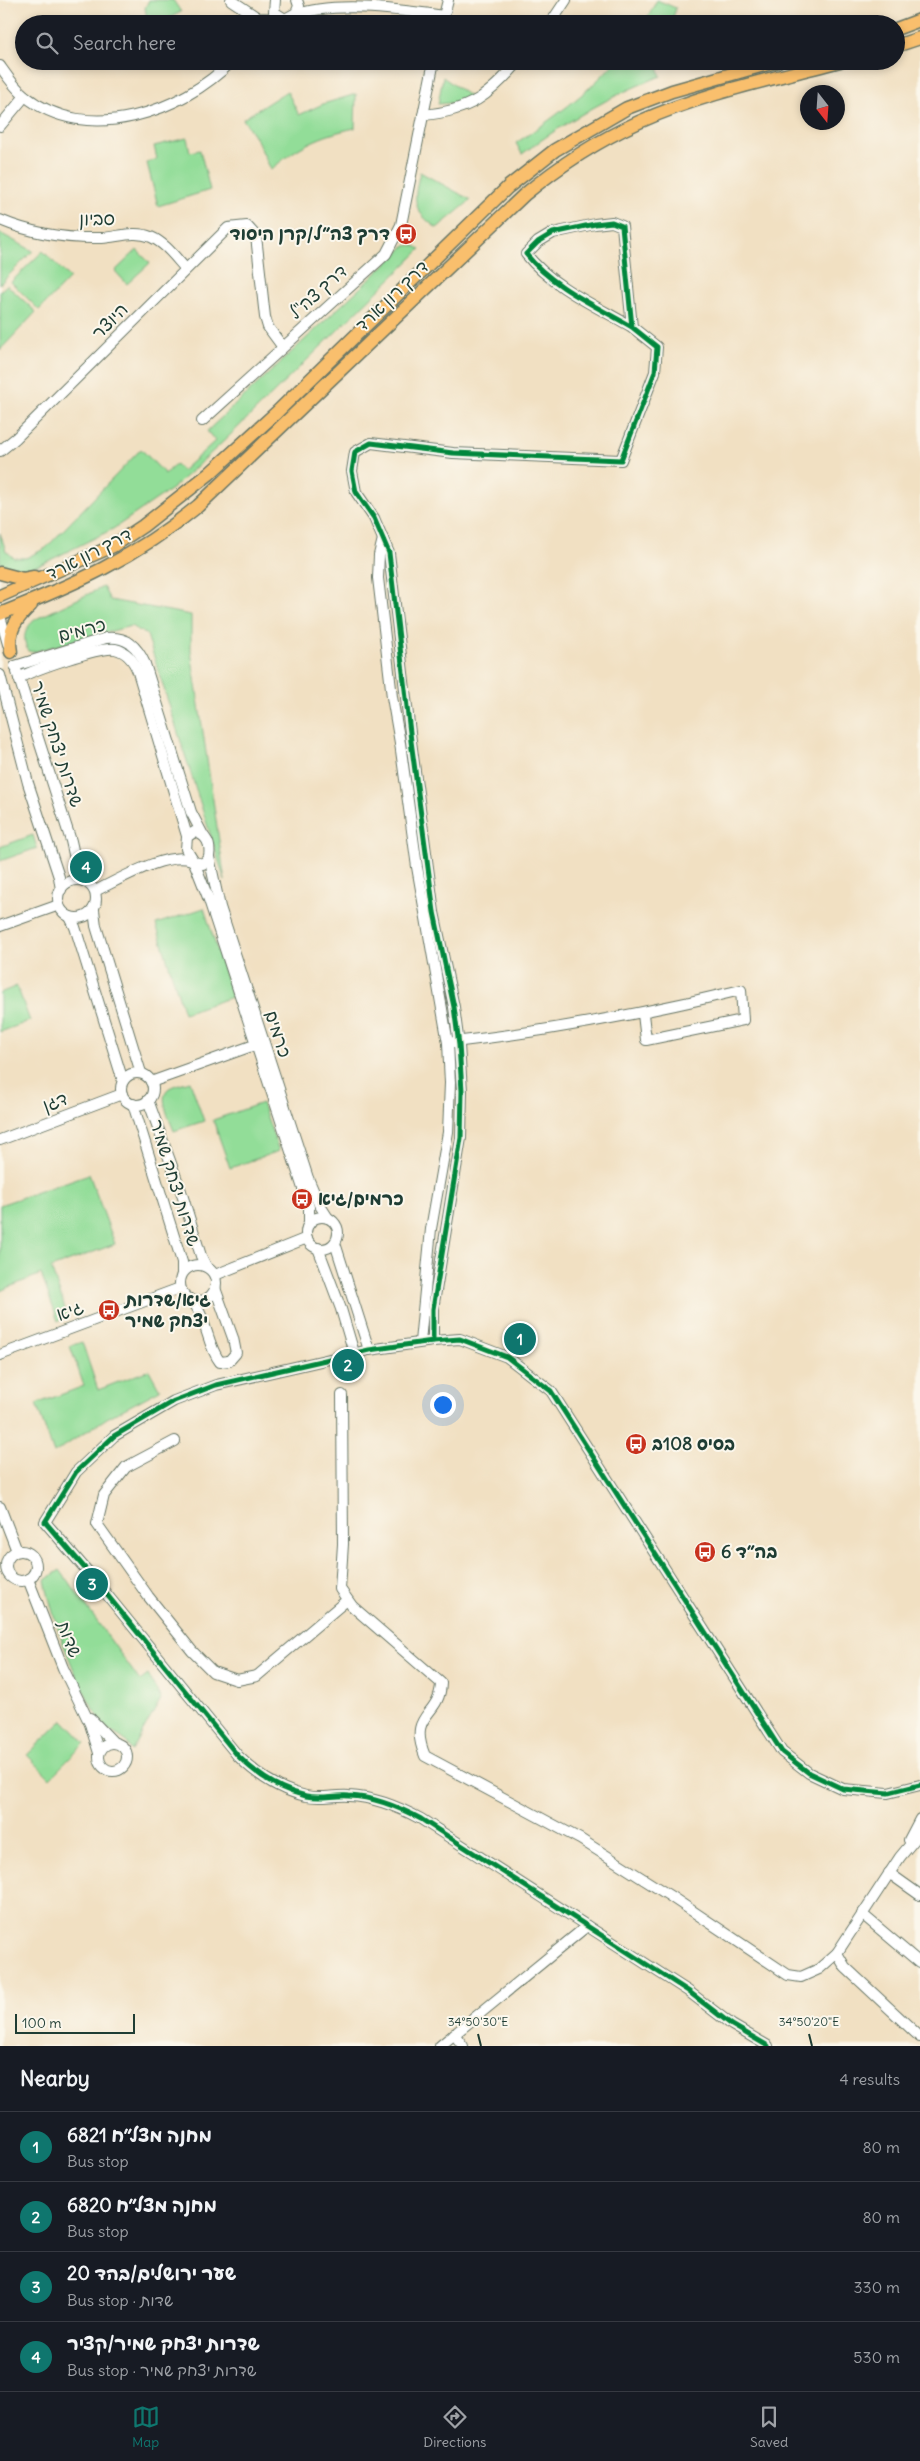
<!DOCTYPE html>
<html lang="en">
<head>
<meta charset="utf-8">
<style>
  :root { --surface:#171b24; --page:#20242c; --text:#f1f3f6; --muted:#9ea1a6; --line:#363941; --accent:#0f766e }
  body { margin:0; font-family:Delius,"Playpen Sans Hebrew",sans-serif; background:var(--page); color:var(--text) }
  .compass { position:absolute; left:800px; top:85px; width:45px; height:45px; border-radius:50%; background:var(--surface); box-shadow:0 2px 8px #0003; rotate:163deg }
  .scale { position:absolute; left:15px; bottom:12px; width:120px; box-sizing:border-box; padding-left:5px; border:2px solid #1f3d34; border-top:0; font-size:14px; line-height:18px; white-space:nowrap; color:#1f3d34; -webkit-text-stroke:4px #fbf7ec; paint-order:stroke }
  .you { position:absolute; left:442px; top:1404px; width:18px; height:18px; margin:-12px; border:4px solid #fff; border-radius:50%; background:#1a73e8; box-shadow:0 0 0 8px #1a73e833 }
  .badge { display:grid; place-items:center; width:32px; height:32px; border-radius:50%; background:var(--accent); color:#fff; font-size:16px; font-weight:700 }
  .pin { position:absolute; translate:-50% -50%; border:2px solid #fff; box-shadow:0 1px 5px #0006 }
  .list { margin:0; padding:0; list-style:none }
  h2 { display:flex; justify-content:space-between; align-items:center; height:65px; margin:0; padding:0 20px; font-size:21px }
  h2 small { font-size:16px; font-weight:400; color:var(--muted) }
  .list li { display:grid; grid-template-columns:32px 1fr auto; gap:15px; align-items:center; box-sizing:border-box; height:70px; padding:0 20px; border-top:1px solid var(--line) }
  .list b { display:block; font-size:19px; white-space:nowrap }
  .list p { margin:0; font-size:16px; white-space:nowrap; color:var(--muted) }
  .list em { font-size:16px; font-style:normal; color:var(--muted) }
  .icon { flex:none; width:28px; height:28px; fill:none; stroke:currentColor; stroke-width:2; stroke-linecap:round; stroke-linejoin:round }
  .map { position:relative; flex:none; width:920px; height:2046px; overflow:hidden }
  .search { position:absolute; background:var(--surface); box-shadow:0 2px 8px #0003; left:15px; right:15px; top:15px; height:55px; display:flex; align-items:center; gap:12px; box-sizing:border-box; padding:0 18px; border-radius:28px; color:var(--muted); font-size:19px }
  .sheet { height:345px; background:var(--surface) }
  nav { display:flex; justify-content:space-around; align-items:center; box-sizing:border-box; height:70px; border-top:1px solid var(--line); background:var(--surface); font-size:14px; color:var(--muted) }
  nav a { display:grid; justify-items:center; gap:2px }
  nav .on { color:var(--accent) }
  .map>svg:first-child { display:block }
  .green { fill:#92dd98; stroke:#588d66 }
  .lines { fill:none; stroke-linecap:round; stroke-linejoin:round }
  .minor-casing { stroke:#687666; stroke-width:12 }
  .major-casing { stroke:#687666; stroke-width:15 }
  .minor { stroke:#fff; stroke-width:10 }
  .major { stroke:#f9bf6d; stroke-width:12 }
  .cycleway-casing { stroke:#fbf7ec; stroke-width:8 }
  .cycleway { stroke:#00873e; stroke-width:5 }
  .ticks { fill:none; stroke:#1f3d34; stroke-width:2 }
  .labels { text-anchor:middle; stroke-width:4; stroke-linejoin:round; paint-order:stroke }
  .street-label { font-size:18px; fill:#1f3d34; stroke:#fbf7ec }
  .poi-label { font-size:18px; font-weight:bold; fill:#1f3d34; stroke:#fbf7ec; text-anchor:start }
  .ticks-label { font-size:12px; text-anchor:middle; fill:#1f3d34; stroke:#fbf7ec; stroke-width:4; stroke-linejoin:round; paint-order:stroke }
</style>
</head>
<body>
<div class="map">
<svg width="920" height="2046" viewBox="0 0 920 2046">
  <rect width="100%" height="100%" fill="#fbf7ec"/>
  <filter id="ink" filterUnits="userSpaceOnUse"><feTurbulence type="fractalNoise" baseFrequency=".02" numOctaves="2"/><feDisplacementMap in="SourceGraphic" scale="10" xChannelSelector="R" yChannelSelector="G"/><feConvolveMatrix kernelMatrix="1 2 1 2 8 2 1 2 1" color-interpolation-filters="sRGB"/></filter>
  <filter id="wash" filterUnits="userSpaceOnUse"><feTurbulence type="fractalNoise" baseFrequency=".0096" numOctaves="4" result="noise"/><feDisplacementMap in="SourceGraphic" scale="20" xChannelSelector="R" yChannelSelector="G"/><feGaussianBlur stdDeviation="1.12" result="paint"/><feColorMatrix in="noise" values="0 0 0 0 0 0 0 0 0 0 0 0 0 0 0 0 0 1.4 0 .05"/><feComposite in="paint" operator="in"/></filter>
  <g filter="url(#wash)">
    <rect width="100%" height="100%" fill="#f1e0c2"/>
    <g class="green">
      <polygon points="149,0 173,0 181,12 157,24 148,24 145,8"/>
      <polygon points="657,0 676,8 671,24 644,24"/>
      <path d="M 616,61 L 656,61 L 661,76 C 611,95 565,122 522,154 L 516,143 C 552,119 587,94 616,61 Z"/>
      <polygon points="443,77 470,97 463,102 438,104"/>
      <path d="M 287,91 L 299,115 L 323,104 L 356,94 L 355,128 C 321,135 297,146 271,170 L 257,140 L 243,119 Z"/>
      <polygon points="187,138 190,152 200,150 210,190 158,206 147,163 157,159 154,146"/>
      <path d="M 420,172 L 471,200 L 437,228 C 412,211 413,200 420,172 Z"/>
      <polygon points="0,233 33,251 0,284"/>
      <path d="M 412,245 L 421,249 L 223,442 L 173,488 L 113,529 L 44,563 C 29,569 13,573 0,562 L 0,533 L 6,551 L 14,558 L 26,558 L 46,548 L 141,449 L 165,474 L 176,464 L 182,471 L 215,441 L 207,431 L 405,246 Z"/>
      <polygon points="137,250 150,263 127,284 115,271"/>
      <polygon points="43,251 70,278 39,310 11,282"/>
      <polygon points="7,285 36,312 0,350 0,291"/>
      <path d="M 103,587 L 110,600 L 191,615 L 191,651 L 225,881 L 147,635 L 131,626 L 33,652 L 28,651 C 22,638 24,628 36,619 Z"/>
      <polygon points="33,835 37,848 0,861 0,847"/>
      <polygon points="204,908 232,997 184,1013 156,924"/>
      <polygon points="17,986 30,1021 0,1032 0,993"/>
      <path d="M 190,1081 L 204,1121 L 174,1131 C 171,1122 158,1098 168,1089 C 173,1085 184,1083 190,1081 Z"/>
      <polygon points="262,1103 279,1151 230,1168 213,1120"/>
      <polygon points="89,1174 115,1244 51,1268 68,1317 58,1321 41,1274 0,1291 0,1205"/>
      <polygon points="82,1342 98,1390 149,1370 160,1390 107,1418 54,1453 36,1404 84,1386 70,1346"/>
      <path d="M 60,1570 L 140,1681 L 148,1675 L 161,1699 L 132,1751 C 129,1747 127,1741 123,1739 C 115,1733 107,1731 102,1722 C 76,1684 54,1625 45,1580 Z"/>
      <polygon points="63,1720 85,1743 50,1778 27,1755"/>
    </g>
  </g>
  <g filter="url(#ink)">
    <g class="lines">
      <g class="minor-casing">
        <g id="minor">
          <polyline points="231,0 258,18 285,19"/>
          <polyline points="275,0 274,12 285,19 296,13 299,6 297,0"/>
          <path d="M 293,16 C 334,0 400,10 444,16"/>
          <polyline points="442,24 448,0"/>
          <polyline points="550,24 566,0"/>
          <path d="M 0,66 C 7,76 15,88 25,96 C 87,146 182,112 232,61"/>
          <path d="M 423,115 C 470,111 489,96 519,61"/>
          <polyline points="0,126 25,96"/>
          <path d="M 0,220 C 31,233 68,239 102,238 C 118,237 135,230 151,237 C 165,243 175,257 185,268"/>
          <polyline points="202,421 386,254 401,225 434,61"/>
          <polyline points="0,451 16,438 228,228 247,226 256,236 265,317 268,327 282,346"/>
          <polyline points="383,539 379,555 378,578 392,697 400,743 417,867 448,1043 450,1083 448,1132 431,1229 420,1342"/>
          <polyline points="0,616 8,644"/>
          <path d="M 15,666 L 106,638 C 127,636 137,646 145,664 L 191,812 L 203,835"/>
          <polyline points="17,672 71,841 78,872 83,881"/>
          <polyline points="0,675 28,783 59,877 61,890"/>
          <path d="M 19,678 C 33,670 101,646 115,649 C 128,652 134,661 138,672 L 187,836"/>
          <path d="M 194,832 C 207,834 211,845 209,857 L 203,864 L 194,862 L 186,849 L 187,837 Z"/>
          <polyline points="209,857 220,907 308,1178 319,1204 328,1218"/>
          <polyline points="194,862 209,900 309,1207 309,1224"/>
          <circle cx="77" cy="899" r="19"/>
          <path d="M 95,891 C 119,880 166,851 192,860"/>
          <polyline points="94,910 96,926 141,1073"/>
          <polyline points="70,917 75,927 123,1081"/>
          <polyline points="0,926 59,905"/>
          <path d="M 454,1042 C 551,1031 646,1013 741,990 L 743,1020 L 646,1040 L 643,1014"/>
          <circle cx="137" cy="1089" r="16"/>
          <polyline points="151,1082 260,1043"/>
          <polyline points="148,1100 181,1191 201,1256 206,1266"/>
          <polyline points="133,1104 182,1262 182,1273"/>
          <polyline points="0,1140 122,1094"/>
          <circle cx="322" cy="1233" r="16"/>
          <polyline points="335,1243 369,1350"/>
          <polyline points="318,1248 341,1309 354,1353"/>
          <circle cx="198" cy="1283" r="18"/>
          <polyline points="215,1275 307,1238"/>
          <path d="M 191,1300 C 207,1316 206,1344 220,1362 L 229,1361 L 236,1353 L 233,1338 L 215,1288"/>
          <path d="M 433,1341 L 433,1309 L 461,1138 L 462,1091 L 459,1045 L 454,1007 L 434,912 L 411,741 L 389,553 L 374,518 L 356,492 L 352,471 L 355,452 L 371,443 L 453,453 L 621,460 L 655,372 L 657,347 L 632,327 L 622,226 L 612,222 L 595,224 L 553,233 L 538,242 L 526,254 C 552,287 596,306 632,327"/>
          <polyline points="0,1355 180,1288"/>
          <path d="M 342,1395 L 343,1544 L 340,1589 L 352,1606 L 441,1683 C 440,1718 407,1712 425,1756 L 580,1839 L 670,1896 L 788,1975 L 801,1977 L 819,1969 L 837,1953 L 900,1857 L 920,1833"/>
          <polyline points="175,1441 126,1467 104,1495 97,1524 148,1596 192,1651 213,1672 237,1680 257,1676 347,1600"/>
          <polyline points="0,1507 17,1551"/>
          <circle cx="21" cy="1566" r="15"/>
          <polyline points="28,1579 63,1668 90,1724 99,1753"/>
          <polyline points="90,1718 114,1743"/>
          <circle cx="113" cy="1757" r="14"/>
          <polyline points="909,1840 920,1819"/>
          <polyline points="889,1873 920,1895"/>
          <polyline points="862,1914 920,1963"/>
          <polyline points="837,1953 845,1967 920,2037"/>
          <polyline points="454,2034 463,2046"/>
          <polyline points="440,2046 587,1926"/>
          <path d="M 768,2046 L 732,2025 L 688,1991 L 421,1819 C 399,1807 375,1797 349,1796 C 335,1795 320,1799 306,1796 C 280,1790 257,1775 238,1756 L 95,1580 L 45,1522 L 76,1472 L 114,1436 L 174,1401 L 216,1385 L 369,1350 L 433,1341 L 460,1339 L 507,1357 L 551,1391 L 782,1752 L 809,1773 L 843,1789 L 888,1793 L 920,1785"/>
        </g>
      </g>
      <g class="major-casing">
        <g id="major">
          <polyline points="896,29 920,20"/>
          <polyline points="896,46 920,38"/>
          <polyline points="0,573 23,579 34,577"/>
          <polyline points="0,596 113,546 143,526 209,474 276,413 508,187 555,150 627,108 672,91 778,61"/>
          <path d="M 0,614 C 75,584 135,558 198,506 L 524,195 C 559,166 597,141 639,122 C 703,93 773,79 840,61"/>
          <path d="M 11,652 C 7,631 16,619 31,605"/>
        </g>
      </g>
      <use href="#minor" class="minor"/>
      <use href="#major" class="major"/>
      <g class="cycleway-casing">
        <g id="cycleway">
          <path d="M 433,1341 L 433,1309 L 461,1138 L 462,1091 L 459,1045 L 454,1007 L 434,912 L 411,741 L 389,553 L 374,518 L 356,492 L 352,471 L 355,452 L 371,443 L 453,453 L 621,460 L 655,372 L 657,347 L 632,327 L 622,226 L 612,222 L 595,224 L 553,233 L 538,242 L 526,254 C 552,287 596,306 632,327"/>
          <path d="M 768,2046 L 732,2025 L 688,1991 L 421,1819 C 399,1807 375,1797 349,1796 C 335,1795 320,1799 306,1796 C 280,1790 257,1775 238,1756 L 95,1580 L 45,1522 L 76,1472 L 114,1436 L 174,1401 L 216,1385 L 369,1350 L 433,1341 L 460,1339 L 507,1357 L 551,1391 L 782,1752 L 809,1773 L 843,1789 L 888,1793 L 920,1785"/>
        </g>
      </g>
      <use href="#cycleway" class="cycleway"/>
    </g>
  </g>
  <path class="ticks" d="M 478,2034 L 481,2046M 809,2034 L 812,2046"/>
  <defs>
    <g id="bus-disc" transform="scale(1.125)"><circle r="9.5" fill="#c8321e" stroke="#fbf7ec"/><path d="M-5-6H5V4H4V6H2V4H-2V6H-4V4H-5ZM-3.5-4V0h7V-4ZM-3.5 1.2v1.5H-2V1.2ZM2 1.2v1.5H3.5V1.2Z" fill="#fff"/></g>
  </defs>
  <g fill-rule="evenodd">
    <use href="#bus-disc" x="406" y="234"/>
    <use href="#bus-disc" x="302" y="1199"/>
    <use href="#bus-disc" x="109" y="1310"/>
    <use href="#bus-disc" x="636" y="1444"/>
    <use href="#bus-disc" x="705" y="1552"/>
  </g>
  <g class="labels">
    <g class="street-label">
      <text transform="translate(97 219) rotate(-1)" y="6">סביון</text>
      <text transform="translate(318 292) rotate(-42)" y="6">דרך צה"ל</text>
      <text transform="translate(392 296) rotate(-44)" y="6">דרך רון ארד</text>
      <text transform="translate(110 321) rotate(-45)" y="6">היוצר</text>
      <text transform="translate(89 554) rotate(-27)" y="6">דרך רון ארד</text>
      <text transform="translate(82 630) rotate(-14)" y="6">כרמים</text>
      <text transform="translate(57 744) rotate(72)" y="6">שדרות יצחק שמיר</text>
      <text transform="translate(278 1034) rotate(72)" y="6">כרמים</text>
      <text transform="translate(55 1102) rotate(-21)" y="6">דגן</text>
      <text transform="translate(175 1183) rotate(73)" y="6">שדרות יצחק שמיר</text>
      <text transform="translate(70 1311) rotate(-20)" y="6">גיא</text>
      <text transform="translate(69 1639) rotate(69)" y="6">שדות</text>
    </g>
    <g class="poi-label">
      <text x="390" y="240" text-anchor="end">דרך צה״ל/קרן היסוד</text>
      <text x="318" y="1205">כרמים/גיא</text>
      <text x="125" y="1306">גיא/שדרות<tspan x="125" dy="21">יצחק שמיר</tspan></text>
      <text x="652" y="1450">בסיס 108ב</text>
      <text x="721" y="1558">בה״ד 6</text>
    </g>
  </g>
  <g class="ticks-label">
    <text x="478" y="2026">34°50'30"E</text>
    <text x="809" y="2026">34°50'20"E</text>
  </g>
</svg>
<svg class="compass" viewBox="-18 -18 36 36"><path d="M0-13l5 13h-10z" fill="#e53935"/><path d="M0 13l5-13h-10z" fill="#9ea1a6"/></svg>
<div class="scale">100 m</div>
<div class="you"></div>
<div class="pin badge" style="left:520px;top:1339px">1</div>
<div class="pin badge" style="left:348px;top:1365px">2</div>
<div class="pin badge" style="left:92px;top:1584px">3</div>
<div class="pin badge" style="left:86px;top:867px">4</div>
<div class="search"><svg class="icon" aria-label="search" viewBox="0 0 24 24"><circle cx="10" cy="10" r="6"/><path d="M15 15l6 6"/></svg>Search here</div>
</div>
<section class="sheet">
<h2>Nearby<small>4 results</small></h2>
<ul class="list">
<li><span class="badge">1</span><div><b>מחנה מצל״ח 6821</b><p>Bus stop</p></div><em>80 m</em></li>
<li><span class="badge">2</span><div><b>מחנה מצל״ח 6820</b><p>Bus stop</p></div><em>80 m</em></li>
<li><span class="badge">3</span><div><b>שער ירושלים/בהד 20</b><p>Bus stop · שדות</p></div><em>330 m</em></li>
<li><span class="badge">4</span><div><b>שדרות יצחק שמיר/קציר</b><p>Bus stop · שדרות יצחק שמיר</p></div><em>530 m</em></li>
</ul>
</section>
<nav>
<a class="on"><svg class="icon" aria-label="map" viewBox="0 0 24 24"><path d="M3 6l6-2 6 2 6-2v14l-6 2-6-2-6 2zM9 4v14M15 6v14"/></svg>Map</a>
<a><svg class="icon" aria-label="directions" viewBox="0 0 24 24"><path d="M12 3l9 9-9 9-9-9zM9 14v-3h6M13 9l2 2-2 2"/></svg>Directions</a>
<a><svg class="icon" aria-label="saved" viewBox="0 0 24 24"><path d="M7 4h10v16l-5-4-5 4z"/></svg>Saved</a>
</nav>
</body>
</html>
